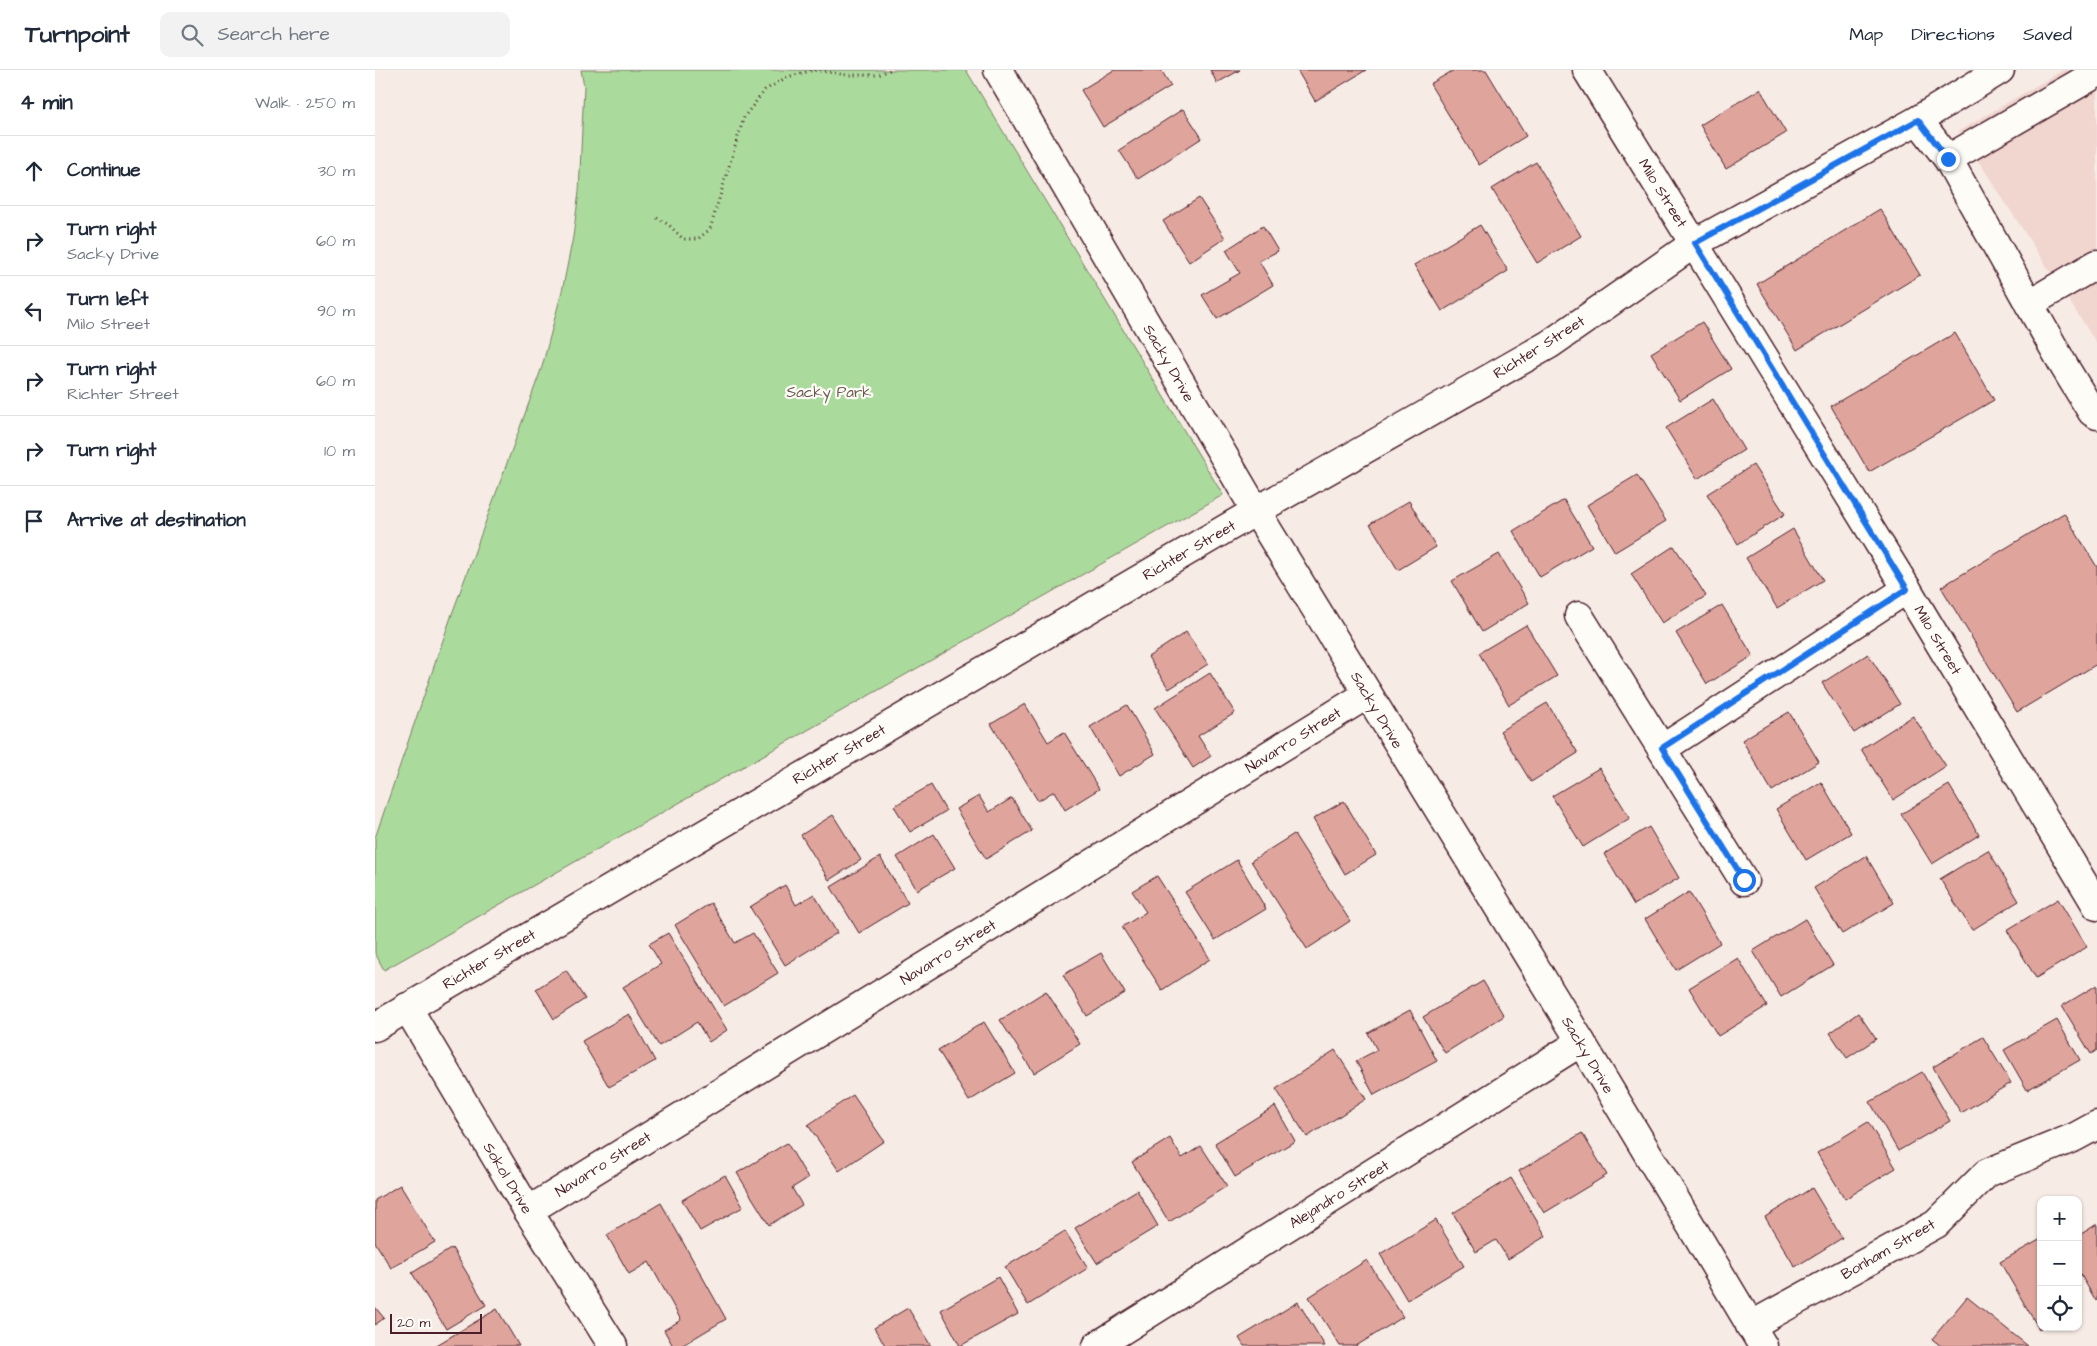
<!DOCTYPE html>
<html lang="en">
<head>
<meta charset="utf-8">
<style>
  :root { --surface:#fff; --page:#f2f2f3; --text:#1f2937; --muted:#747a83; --line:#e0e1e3 }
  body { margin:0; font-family:"Architects Daughter",sans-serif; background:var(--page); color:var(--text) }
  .controls { position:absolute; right:15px; bottom:15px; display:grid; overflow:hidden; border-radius:10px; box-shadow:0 1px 4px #0004 }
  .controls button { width:45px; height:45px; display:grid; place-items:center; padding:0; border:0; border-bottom:1px solid var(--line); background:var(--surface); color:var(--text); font:25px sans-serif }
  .scale { position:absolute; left:15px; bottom:12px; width:92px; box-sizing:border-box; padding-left:5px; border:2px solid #4a1f2b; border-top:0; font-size:14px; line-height:18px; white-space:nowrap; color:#4a1f2b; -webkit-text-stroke:4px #fdfcf7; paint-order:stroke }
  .stop { position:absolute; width:15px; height:15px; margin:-11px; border:4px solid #1a73e8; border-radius:50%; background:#fff }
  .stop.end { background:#1a73e8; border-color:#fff; box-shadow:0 1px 5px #0008 }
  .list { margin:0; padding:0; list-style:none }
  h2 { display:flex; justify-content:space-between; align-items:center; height:65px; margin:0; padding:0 20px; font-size:21px }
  h2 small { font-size:16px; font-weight:400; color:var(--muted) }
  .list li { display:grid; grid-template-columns:32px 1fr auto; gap:15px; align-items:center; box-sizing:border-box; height:70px; padding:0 20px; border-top:1px solid var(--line) }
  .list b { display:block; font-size:19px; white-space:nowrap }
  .list p { margin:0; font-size:16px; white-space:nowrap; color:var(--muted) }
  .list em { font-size:16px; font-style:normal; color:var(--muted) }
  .icon { flex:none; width:28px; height:28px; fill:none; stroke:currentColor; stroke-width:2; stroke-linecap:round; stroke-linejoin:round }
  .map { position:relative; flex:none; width:1722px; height:1276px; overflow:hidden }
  header { display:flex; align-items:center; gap:30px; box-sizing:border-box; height:70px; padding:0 25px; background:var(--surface); border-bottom:1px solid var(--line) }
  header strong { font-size:24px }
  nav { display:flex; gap:28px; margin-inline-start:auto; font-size:18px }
  .search { width:350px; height:45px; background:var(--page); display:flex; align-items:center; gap:12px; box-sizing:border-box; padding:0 18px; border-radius:10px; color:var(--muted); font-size:19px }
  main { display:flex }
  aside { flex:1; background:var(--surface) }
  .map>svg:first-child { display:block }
  .built { fill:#f0d6cf }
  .green { fill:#aadb9c; stroke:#7a7d64 }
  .building { fill:#dfa59d; stroke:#4a1f2b }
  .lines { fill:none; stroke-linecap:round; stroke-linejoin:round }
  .minor-casing { stroke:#4a1f2b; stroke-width:31 }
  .path { stroke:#4a1f2b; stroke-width:3; stroke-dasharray:1 4; stroke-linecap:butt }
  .minor { stroke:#fdfcf7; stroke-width:28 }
  .route { stroke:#1a73e8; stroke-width:6 }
  .labels { text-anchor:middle; stroke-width:4.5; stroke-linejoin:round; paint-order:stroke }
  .street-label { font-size:15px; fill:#4a1f2b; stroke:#fdfcf7 }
  .park-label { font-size:15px; fill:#67574d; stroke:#fdfcf7 }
</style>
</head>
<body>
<header>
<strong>Turnpoint</strong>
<div class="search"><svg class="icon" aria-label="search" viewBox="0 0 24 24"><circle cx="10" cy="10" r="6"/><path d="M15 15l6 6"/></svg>Search here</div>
<nav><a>Map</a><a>Directions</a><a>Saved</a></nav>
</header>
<main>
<aside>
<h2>4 min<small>Walk · 250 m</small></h2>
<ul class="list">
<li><svg class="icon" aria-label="ahead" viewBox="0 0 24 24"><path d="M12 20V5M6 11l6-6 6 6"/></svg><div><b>Continue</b></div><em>30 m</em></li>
<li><svg class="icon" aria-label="right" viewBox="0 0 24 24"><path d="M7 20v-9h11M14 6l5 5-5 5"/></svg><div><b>Turn right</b><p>Sacky Drive</p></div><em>60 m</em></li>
<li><svg class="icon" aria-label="left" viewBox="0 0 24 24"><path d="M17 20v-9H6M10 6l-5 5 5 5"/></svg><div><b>Turn left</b><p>Milo Street</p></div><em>90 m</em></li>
<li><svg class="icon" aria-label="right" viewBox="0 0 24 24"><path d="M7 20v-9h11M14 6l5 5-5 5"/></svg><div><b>Turn right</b><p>Richter Street</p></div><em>60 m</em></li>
<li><svg class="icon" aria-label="right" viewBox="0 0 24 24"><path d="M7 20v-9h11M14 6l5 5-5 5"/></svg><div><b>Turn right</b></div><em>10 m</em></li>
<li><svg class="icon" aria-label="arrive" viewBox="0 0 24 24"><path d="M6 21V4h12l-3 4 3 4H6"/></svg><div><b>Arrive at destination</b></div></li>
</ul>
</aside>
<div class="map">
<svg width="1722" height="1276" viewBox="0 0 1722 1276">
  <rect width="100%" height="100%" fill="#f7ebe5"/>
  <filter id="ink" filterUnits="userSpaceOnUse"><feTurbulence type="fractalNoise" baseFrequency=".02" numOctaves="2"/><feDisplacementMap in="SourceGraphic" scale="10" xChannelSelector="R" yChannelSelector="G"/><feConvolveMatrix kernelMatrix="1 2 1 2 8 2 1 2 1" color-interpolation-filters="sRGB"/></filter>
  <g filter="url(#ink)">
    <polygon class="built" points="1688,0 1722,0 1722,274 1584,61"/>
    <polygon class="green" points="206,0 591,0 848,425 9,900 0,883 0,768 77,544 167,297 188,217 198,167 204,122 209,17"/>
    <g class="building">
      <polygon points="739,0 786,0 796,16 728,57 706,20"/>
      <polygon points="835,0 865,0 842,13"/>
      <polygon points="922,0 991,0 940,31"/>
      <polygon points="1079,0 1111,0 1151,66 1104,95 1055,14"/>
      <polygon points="1385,19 1411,63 1351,99 1325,55"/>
      <polygon points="808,39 827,68 763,109 744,80"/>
      <polygon points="1161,92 1206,166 1162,193 1117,119"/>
      <polygon points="824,128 850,168 814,192 788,151"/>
      <polygon points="1505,139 1545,205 1422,280 1382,214"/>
      <polygon points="1105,155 1133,201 1067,241 1039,195"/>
      <polygon points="888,156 903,181 884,191 898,215 842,249 827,225 865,203 851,180"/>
      <polygon points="1327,252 1356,299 1305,330 1276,283"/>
      <polygon points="1580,263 1619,330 1494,402 1456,336"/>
      <polygon points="1338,329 1369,380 1322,409 1291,358"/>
      <polygon points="1378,395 1410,444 1363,474 1332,424"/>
      <polygon points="1262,405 1291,451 1240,482 1212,435"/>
      <polygon points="1189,430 1217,476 1165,507 1138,461"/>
      <polygon points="1034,431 1061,477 1023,500 995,454"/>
      <polygon points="1689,443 1722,497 1722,594 1642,642 1566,517"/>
      <polygon points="1418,459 1448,510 1402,538 1371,488"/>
      <polygon points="1299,476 1331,526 1287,553 1256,504"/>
      <polygon points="1124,484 1154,533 1107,562 1077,511"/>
      <polygon points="1347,535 1378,586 1332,614 1301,563"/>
      <polygon points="1151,555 1182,606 1134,635 1104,583"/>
      <polygon points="811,562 833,594 794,619 773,587"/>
      <polygon points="1493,584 1525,634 1479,663 1447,613"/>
      <polygon points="835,603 860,643 823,666 836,686 818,698 780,638"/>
      <polygon points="1172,633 1203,683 1156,712 1125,661"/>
      <polygon points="650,634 673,672 689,662 724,719 690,740 679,721 663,731 616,654"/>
      <polygon points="752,635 780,684 744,706 715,657"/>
      <polygon points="1414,642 1444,692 1397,721 1367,670"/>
      <polygon points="1538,646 1571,696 1518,730 1486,679"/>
      <polygon points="1224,698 1255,748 1208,777 1177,726"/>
      <polygon points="1446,712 1476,763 1431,790 1401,739"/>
      <polygon points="556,715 571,741 535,762 519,736"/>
      <polygon points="1574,715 1604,765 1557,794 1526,744"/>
      <polygon points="604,726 614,742 637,728 657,761 611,789 581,739"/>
      <polygon points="969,731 1001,785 970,804 938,749"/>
      <polygon points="458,745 486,790 454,810 426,765"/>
      <polygon points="1274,757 1304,808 1259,835 1229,784"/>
      <polygon points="559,764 580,798 542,820 522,787"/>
      <polygon points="919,764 975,851 932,879 876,791"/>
      <polygon points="1613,780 1644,831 1597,860 1565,809"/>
      <polygon points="1491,786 1519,833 1467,864 1439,818"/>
      <polygon points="505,787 533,833 484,863 456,817"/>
      <polygon points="862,790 891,839 840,870 810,822"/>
      <polygon points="782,806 835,889 787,920 747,857 771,842 757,821"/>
      <polygon points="410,815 421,835 439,824 462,863 410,895 375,837"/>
      <polygon points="1314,822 1345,873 1301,900 1270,849"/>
      <polygon points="1683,829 1712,877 1661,908 1632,860"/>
      <polygon points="336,833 360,873 378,863 403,903 349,936 300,855"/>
      <polygon points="1430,849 1458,895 1406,927 1378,881"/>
      <polygon points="293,863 352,960 334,972 322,952 284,976 248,917 286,894 274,874"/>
      <polygon points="726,883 750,923 712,946 688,905"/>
      <polygon points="1363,888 1392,936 1343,966 1314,918"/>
      <polygon points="191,900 210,929 179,949 161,919"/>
      <polygon points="1108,911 1129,946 1070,983 1048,947"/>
      <polygon points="1722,915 1722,980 1716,984 1687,936"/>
      <polygon points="671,921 705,974 659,1003 625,950"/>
      <polygon points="1035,940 1062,991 999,1025 981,991 1002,980 993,963"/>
      <polygon points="1483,943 1501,969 1472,988 1455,963"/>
      <polygon points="254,944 280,991 234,1017 207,971"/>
      <polygon points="1682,950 1705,990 1652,1020 1629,980"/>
      <polygon points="609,952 640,1003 594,1031 563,980"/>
      <polygon points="1608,967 1636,1013 1586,1043 1558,997"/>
      <polygon points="960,980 991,1029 932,1067 901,1019"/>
      <polygon points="1547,1002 1575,1051 1523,1081 1495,1032"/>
      <polygon points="478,1025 509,1071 464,1101 433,1055"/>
      <polygon points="900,1036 920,1071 860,1107 840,1073"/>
      <polygon points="1493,1052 1521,1098 1470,1129 1442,1083"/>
      <polygon points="1207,1063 1232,1105 1169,1143 1144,1101"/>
      <polygon points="795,1068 807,1088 826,1076 852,1116 794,1152 757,1092"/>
      <polygon points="412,1073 433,1108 417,1118 427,1135 394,1155 362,1103"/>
      <polygon points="350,1105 368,1137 325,1161 307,1130"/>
      <polygon points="1136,1108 1171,1166 1133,1189 1121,1170 1101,1182 1078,1143"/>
      <polygon points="25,1115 60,1172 16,1198 0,1172 0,1130"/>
      <polygon points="1437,1118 1467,1168 1420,1197 1390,1147"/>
      <polygon points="762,1120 783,1156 722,1193 700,1158"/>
      <polygon points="286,1133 351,1249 306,1276 298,1276 289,1260 306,1250 274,1192 254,1204 232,1165"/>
      <polygon points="1061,1150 1089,1196 1032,1230 1005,1184"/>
      <polygon points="1722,1154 1722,1230 1721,1231 1703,1200 1703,1166"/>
      <polygon points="690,1161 713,1198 653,1235 630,1197"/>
      <polygon points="1666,1169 1667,1257 1664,1259 1625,1192"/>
      <polygon points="77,1178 111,1235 71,1259 37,1203"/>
      <polygon points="992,1190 1028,1247 981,1276 965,1276 934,1227"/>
      <polygon points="623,1207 643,1244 585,1276 566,1240"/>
      <polygon points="1592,1227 1653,1276 1566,1276 1557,1269"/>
      <polygon points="923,1232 950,1276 869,1276 864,1268"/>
      <polygon points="0,1237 9,1248 0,1255"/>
      <polygon points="533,1238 556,1276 509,1276 510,1275 499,1258"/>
      <polygon points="122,1239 144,1276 60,1276"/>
    </g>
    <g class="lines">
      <g class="minor-casing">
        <g id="minor">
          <polyline points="623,0 881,441 1206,972 1388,1276"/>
          <polyline points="1212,0 1532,519 1722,836"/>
          <polyline points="1543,50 1573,89 1689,296 1717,342 1722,345"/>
          <polyline points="1573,89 1722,3"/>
          <polyline points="1654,234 1722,194"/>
          <polyline points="1204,546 1369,811"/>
          <polyline points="1287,679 1532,519"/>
          <polyline points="32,937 153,1141 238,1276"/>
          <polyline points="0,957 881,441 1175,274 1320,173 1543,50 1625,0"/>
          <polyline points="153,1141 993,624"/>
          <polyline points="1375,1256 1561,1154 1612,1103 1700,1067 1722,1055"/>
          <polyline points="722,1276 1206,972"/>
        </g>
      </g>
      <polyline class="path" points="282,148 294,155 308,169 323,169 335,159 369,47 390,20 412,7 439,0 472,5 503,5 515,0"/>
      <use href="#minor" class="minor"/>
    </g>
  </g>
  <g class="lines" filter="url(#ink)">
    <polyline class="route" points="1369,810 1287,678 1532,519 1320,173 1543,50 1573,89"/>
  </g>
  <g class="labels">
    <g class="street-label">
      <text transform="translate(1288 123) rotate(58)" y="5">Milo Street</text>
      <text transform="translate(1164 277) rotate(-32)" y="5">Richter Street</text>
      <text transform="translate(794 293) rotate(60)" y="5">Sacky Drive</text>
      <text transform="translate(814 480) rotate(-30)" y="5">Richter Street</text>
      <text transform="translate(1563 570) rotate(59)" y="5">Milo Street</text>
      <text transform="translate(1002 640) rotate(59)" y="5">Sacky Drive</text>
      <text transform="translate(918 670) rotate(-32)" y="5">Navarro Street</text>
      <text transform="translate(464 684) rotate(-30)" y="5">Richter Street</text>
      <text transform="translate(573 882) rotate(-32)" y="5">Navarro Street</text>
      <text transform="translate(114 889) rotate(-30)" y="5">Richter Street</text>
      <text transform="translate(1213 985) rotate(59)" y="5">Sacky Drive</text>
      <text transform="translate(228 1094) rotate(-32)" y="5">Navarro Street</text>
      <text transform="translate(133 1108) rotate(59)" y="5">Sokol Drive</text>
      <text transform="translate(964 1124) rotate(-32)" y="5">Alejandro Street</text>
      <text transform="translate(1513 1179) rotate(-30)" y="5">Bonham Street</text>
    </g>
    <g class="park-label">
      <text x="454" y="327">Sacky Park</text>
    </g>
  </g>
</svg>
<div class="controls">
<button>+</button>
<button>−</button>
<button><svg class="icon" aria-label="locate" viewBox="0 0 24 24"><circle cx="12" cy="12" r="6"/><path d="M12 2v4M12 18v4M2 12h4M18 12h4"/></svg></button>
</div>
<div class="scale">20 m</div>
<div class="stop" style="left:1369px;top:810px"></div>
<div class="stop end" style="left:1573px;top:89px"></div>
</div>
</main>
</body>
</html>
